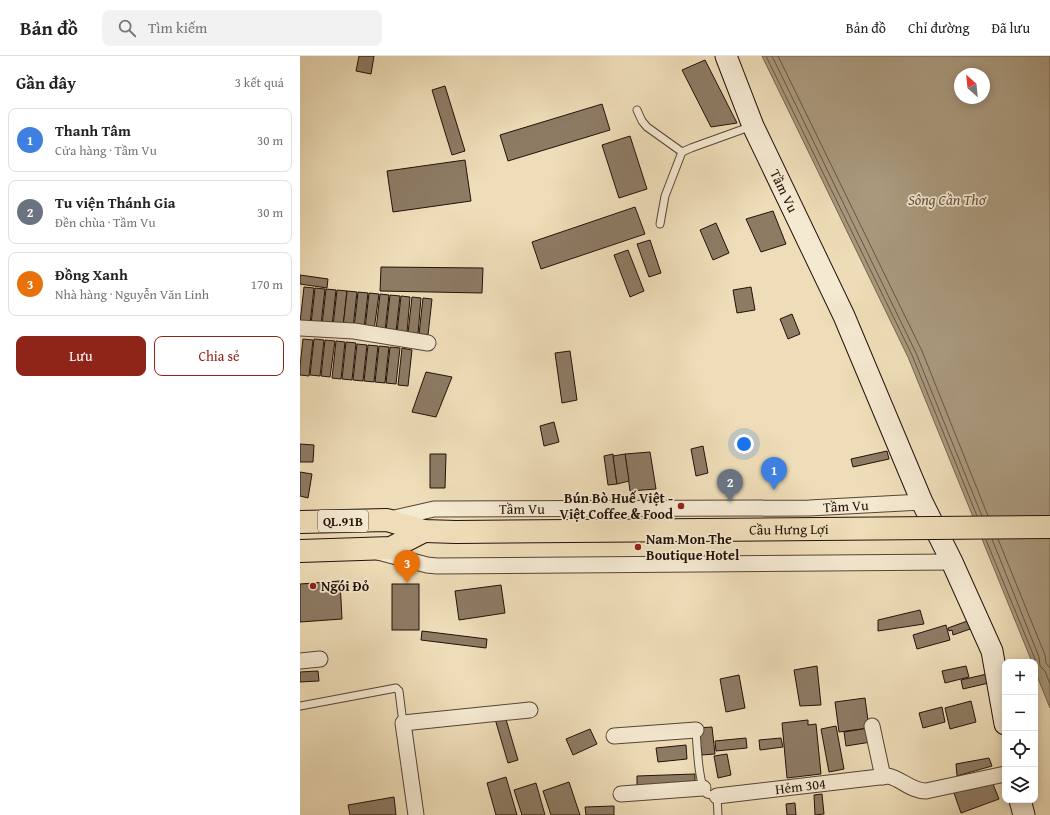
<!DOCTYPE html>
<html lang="vi">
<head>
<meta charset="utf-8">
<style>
  :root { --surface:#fff; --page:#f2f2f2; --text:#222; --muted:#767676; --line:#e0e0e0; --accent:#8f2418 }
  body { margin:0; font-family:"Gentium Book Plus",serif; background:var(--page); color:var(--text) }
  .controls { position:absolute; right:12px; bottom:12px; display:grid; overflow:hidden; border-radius:8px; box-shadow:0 2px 10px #0003 }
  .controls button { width:36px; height:36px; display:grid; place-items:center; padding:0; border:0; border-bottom:1px solid var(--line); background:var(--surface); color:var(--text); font:20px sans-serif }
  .compass { position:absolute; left:654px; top:12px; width:36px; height:36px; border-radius:50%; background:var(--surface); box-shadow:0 2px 10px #0003; rotate:333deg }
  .you { position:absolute; left:444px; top:388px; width:14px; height:14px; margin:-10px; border:3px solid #fff; border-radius:50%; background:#1a73e8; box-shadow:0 0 0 6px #1a73e833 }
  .badge { display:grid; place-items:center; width:26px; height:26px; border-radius:50%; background:var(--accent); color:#fff; font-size:13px; font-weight:700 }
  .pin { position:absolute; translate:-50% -33px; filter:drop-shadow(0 1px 2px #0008) }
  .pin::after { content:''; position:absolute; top:21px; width:14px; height:12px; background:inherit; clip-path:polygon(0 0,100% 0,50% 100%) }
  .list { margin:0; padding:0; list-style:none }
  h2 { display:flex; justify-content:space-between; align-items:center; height:52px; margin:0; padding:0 16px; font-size:17px }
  h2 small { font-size:13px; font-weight:400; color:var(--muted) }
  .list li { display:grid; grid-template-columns:26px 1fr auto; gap:12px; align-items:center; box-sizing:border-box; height:64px; margin:0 8px 8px; padding:0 8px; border:1px solid var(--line); border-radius:8px }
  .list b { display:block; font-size:15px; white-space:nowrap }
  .list p { margin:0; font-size:13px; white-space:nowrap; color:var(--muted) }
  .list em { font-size:13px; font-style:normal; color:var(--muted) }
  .actions { display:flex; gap:8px; padding:12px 16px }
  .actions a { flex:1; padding:9px 0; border:1px solid var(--accent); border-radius:8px; text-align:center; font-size:14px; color:var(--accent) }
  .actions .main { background:var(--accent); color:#fff }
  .icon { flex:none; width:22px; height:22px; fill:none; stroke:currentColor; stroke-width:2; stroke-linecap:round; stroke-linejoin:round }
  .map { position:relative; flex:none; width:750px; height:759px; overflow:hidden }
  header { display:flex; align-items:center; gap:24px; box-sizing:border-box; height:56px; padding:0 20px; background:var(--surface); border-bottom:1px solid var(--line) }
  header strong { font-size:19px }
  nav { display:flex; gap:22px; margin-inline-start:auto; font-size:14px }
  .search { width:280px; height:36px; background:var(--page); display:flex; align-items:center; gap:10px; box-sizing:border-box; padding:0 14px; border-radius:8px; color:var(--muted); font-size:15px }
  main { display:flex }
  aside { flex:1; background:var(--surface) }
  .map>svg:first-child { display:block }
  .water { fill:#a9987c; stroke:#74624e; fill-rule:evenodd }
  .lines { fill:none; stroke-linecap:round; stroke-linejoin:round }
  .shore { stroke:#665442; stroke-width:1 }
  .building { fill:#8d7b64; stroke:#241109 }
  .lane-casing { stroke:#564435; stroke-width:9 }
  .street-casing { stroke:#564435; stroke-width:17 }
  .secondary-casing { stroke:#241109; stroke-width:23 }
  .highway-casing { stroke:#241109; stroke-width:24 }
  .lane { stroke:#f4e9d1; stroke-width:7 }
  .street { stroke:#f4e9d1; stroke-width:15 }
  .secondary { stroke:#f4e9d1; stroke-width:21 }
  .highway { stroke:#eeddb8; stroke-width:22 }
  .highway-bridge-casing { stroke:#241109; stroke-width:24; stroke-linecap:butt }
  .highway-bridge { stroke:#eeddb8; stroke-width:22 }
  .poi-dot { fill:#8f2418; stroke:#f4e9d1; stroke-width:1.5 }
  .labels { text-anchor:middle; stroke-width:3.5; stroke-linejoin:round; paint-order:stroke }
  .shield { fill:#f4e9d1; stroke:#625245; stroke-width:1 }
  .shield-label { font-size:13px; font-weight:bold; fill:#241109 }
  .street-label { font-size:14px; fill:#241109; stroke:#f4e9d1 }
  .poi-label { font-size:14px; font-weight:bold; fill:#241109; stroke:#f4e9d1; text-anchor:start }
  .water-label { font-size:15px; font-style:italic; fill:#604e3d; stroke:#f4e9d1 }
</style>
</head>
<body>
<header>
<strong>Bản đồ</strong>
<div class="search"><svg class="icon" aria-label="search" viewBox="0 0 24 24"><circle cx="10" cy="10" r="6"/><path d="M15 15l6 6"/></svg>Tìm kiếm</div>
<nav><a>Bản đồ</a><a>Chỉ đường</a><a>Đã lưu</a></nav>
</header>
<main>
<aside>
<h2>Gần đây<small>3 kết quả</small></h2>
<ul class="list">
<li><span class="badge" style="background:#3f7fe0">1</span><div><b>Thanh Tâm</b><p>Cửa hàng · Tầm Vu</p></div><em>30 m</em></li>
<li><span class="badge" style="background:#6b7280">2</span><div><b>Tu viện Thánh Gia</b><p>Đền chùa · Tầm Vu</p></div><em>30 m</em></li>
<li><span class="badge" style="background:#e8710a">3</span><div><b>Đồng Xanh</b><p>Nhà hàng · Nguyễn Văn Linh</p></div><em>170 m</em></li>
</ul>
<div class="actions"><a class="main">Lưu</a><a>Chia sẻ</a></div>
</aside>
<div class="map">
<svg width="750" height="759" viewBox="0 0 750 759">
  <rect width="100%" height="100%" fill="#eeddb8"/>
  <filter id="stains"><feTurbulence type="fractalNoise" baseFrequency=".005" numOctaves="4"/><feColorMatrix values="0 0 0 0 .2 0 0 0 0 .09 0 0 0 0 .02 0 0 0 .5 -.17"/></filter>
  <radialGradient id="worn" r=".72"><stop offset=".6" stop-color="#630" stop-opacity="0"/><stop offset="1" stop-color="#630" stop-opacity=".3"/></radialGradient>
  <path class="water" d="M 462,0 L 750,0 L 750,652 L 735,615 L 735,606 L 732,606 L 608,301 ZM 660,18 L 684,18 L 684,42 L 660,42 Z"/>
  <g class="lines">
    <g class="shore">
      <polyline points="466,0 612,299 677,460"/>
      <polyline points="472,0 616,297 682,460"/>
      <polyline points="478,0 622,295 688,460"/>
      <polyline points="692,483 739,601 740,610 745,615 750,628"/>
      <polyline points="698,483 745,599 746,607 750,612"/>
      <polyline points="686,484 735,603 735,606"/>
    </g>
  </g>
  <g class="building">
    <polygon points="59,0 74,0 71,18 56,15"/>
    <polygon points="405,4 437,67 411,71 382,14"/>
    <polygon points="145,30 165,95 152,99 132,34"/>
    <polygon points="302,48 310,74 208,105 200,79"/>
    <polygon points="330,80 347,133 319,142 302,89"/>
    <polygon points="165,104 171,145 93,156 87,115"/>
    <polygon points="335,151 345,178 241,213 232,186"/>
    <polygon points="473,155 486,188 461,196 446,163"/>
    <polygon points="416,167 429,197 413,204 400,174"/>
    <polygon points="350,184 361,217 349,221 337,188"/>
    <polygon points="328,194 344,235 330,241 314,199"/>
    <polygon points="81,211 183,212 182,237 80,235"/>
    <polygon points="0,219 28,223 27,232 0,228"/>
    <polygon points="4,231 14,232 10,268 0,267"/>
    <polygon points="451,231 455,254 437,257 433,234"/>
    <polygon points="15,232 25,233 21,269 11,268"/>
    <polygon points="26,233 36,234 32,270 22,269"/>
    <polygon points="37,234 47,235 43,271 33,270"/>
    <polygon points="47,235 57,236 53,272 43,271"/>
    <polygon points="58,236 68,237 64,273 54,272"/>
    <polygon points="69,237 79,238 74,274 65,273"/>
    <polygon points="80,238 89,239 85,275 76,274"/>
    <polygon points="90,239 100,240 96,276 86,275"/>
    <polygon points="101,240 110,241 107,277 97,276"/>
    <polygon points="112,241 121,242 118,278 108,277"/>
    <polygon points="123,242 132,243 128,279 119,278"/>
    <polygon points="492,258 500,278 488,283 480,263"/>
    <polygon points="3,283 13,284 9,320 0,319 0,310"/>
    <polygon points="14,283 24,284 20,320 10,319"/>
    <polygon points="25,284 35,285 30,321 21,320"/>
    <polygon points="36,285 45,286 41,323 32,322"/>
    <polygon points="46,286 56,287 52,324 42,323"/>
    <polygon points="57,288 67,289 63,325 53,324"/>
    <polygon points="68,289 78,290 74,326 64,325"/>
    <polygon points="79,290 89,291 85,327 75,326"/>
    <polygon points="90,291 100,292 96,328 86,327"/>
    <polygon points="102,292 112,294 108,330 98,329"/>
    <polygon points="270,295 277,344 262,347 255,297"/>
    <polygon points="126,316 152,321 136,361 112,356"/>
    <polygon points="254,366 259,386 244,390 240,370"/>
    <polygon points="0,388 14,389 13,406 0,406"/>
    <polygon points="403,390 408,417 396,420 391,393"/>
    <polygon points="587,395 589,403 553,411 551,403"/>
    <polygon points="350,396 356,433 330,435 325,398"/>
    <polygon points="130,398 146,398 145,432 130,432"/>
    <polygon points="313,398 317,428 308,429 304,400"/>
    <polygon points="325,398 329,425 317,428 313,400"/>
    <polygon points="0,416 12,418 8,442 0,440"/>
    <polygon points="40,525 42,563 0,566 0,528"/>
    <rect x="92" y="528" width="27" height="46"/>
    <polygon points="201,529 205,557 159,564 155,535"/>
    <polygon points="620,554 624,568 578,575 578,564"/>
    <polygon points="670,564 673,572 653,579 652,574 649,575 648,572"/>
    <polygon points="646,569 650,584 617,593 613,579"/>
    <polygon points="122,575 187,583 186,592 121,584"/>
    <polygon points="517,610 521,649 500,650 494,614"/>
    <polygon points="666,610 669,621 645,627 642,615"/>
    <polygon points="18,615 19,625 0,626 0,616"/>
    <polygon points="691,617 693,626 663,633 661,624"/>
    <polygon points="439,619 445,652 426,656 420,623"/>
    <polygon points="565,642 569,672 539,676 535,646"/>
    <polygon points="671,645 676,666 650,673 645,652"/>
    <polygon points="642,651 645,666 623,672 619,657"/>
    <polygon points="205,660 218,704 208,707 195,663"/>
    <polygon points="508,664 508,669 516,668 521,718 487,722 482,667"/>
    <polygon points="536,670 544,713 529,716 521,673"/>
    <polygon points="412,671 415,698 402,699 398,672"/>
    <polygon points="569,672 571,686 546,690 544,676"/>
    <polygon points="290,673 297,688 273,699 266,683"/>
    <polygon points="446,682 447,692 416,695 415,685"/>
    <polygon points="481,682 483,691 460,694 459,684"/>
    <polygon points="386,689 387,703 358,706 356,692"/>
    <polygon points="427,698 431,719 418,722 414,700"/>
    <polygon points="689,702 692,710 657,720 656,708"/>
    <polygon points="395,718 395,730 337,732 337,720"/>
    <polygon points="206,721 217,759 196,759 187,727"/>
    <polygon points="691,723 699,743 661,757 654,737"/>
    <polygon points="269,726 280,759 251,759 243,735"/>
    <polygon points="236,727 245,759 222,759 214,734"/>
    <polygon points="522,738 524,758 515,759 514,739"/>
    <polygon points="94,741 96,759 50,759 48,749"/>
    <polygon points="495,747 496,759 487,759 486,748"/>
    <polygon points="314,750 314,759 286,759 285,751"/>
  </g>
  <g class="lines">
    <g class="lane-casing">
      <g id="lane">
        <polyline points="337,54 342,65 347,71 382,96"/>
        <polyline points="360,168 365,140 382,96 391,92 452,70"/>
        <polyline points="0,650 96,632 99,635 103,667"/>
        <path d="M 396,674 C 397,687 398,729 407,738 L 417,740 L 418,759"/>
      </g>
    </g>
    <g class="street-casing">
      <g id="street">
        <polyline points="0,272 54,275 128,287"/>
        <path id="s1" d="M 90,463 L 134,453 L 509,452 L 622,446"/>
        <polyline points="78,496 127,509 137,510 652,506"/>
        <polyline points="0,605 20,603"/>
        <polyline points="572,670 583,721"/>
        <polyline points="314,680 396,674"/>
        <polyline points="321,738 403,732"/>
        <path id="s2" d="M 417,740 L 588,720 C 602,723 611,735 626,735 L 705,718"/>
        <polyline points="116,759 103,667 230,654"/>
      </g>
    </g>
    <g class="secondary-casing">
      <g id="secondary">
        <path id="s3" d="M 426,0 L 453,70 L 544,260 L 622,446 L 652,506 L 692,595 L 705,668"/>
        <polyline points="720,744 724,759"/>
      </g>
    </g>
    <g class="highway-casing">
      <g id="highway">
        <polyline points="0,466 87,464 124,475 156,476"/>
        <polyline points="0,495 91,492 124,475"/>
      </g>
    </g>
    <use href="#lane" class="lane"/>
    <use href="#street" class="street"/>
    <use href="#secondary" class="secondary"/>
    <use href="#highway" class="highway"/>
    <g class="highway-bridge-casing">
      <g id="highway-bridge">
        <path id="s4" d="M 156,476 L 750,471"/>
      </g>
    </g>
    <use href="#highway-bridge" class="highway-bridge"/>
  </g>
  <g class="poi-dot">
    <circle cx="381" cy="450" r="4"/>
    <circle cx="338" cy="491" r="4"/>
    <circle cx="13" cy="530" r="4"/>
  </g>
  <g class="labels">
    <rect class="shield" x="18" y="454" width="50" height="22" rx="3"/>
    <g class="shield-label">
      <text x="43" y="470">QL.91B</text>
    </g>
    <g class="street-label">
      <text dy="5" stroke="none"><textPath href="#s3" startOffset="147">Tầm Vu</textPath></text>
      <text dy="5" stroke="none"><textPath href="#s1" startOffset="457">Tầm Vu</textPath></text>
      <text dy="5" stroke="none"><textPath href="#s1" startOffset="133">Tầm Vu</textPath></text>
      <text dy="5" stroke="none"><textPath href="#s4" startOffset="333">Cầu Hưng Lợi</textPath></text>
      <text dy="5" stroke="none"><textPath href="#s2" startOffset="84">Hẻm 304</textPath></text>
    </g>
    <g class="poi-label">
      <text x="373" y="447" text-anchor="end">Bún Bò Huế Việt -<tspan x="373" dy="16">Việt Coffee &amp; Food</tspan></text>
      <text x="346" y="488">Nam Mon The<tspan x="346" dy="16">Boutique Hotel</tspan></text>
      <text x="21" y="535">Ngói Đỏ</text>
    </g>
    <g class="water-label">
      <text x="647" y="149">Sông Cần Thơ</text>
    </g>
  </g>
  <rect width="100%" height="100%" filter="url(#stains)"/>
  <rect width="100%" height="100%" fill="url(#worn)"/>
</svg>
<div class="controls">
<button>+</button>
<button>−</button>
<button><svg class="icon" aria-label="locate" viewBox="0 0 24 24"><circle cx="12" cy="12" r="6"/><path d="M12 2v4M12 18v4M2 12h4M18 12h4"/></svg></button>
<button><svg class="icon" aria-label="layers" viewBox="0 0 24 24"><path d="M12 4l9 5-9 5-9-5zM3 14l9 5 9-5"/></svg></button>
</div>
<svg class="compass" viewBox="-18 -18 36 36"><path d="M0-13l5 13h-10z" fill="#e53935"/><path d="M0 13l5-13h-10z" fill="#767676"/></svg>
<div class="you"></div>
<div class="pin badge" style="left:474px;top:434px;background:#3f7fe0">1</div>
<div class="pin badge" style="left:430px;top:446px;background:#6b7280">2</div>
<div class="pin badge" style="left:107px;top:527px;background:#e8710a">3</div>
</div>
</main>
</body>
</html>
